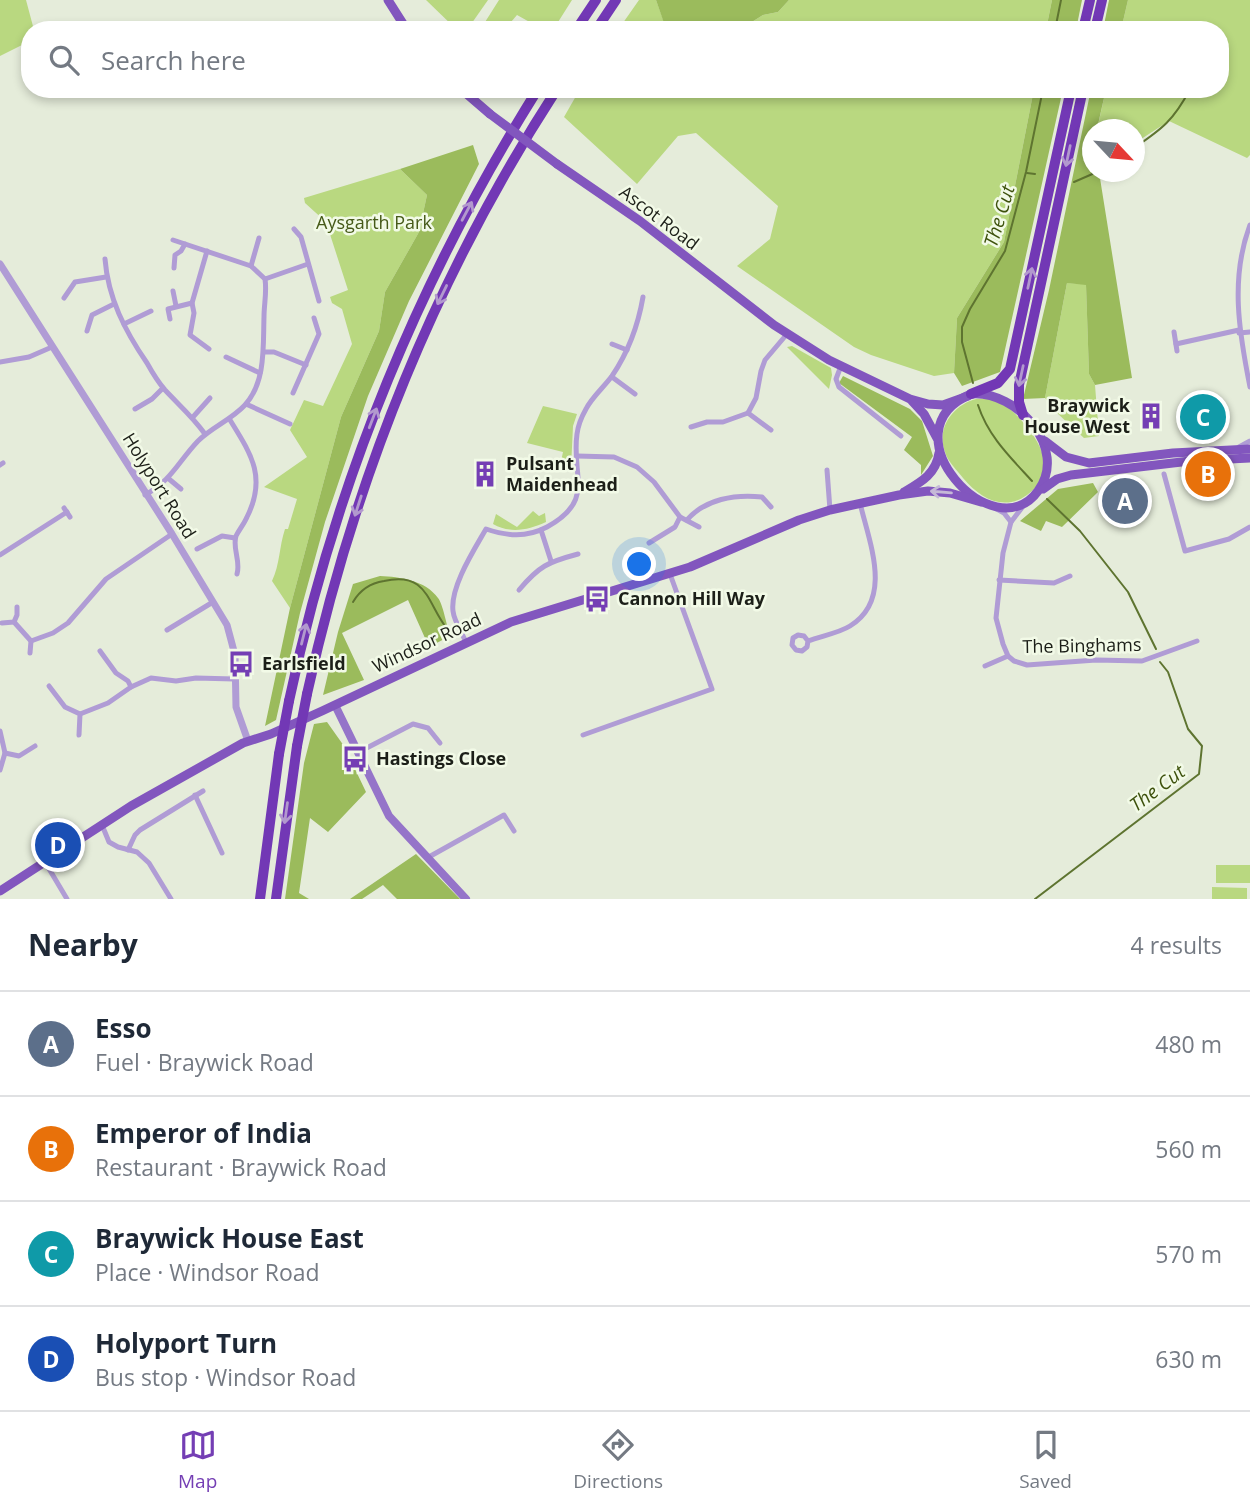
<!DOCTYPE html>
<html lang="en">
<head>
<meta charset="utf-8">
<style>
  :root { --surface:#fff; --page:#f2f2f3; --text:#1f2937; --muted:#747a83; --line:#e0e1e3; --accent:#743eb4 }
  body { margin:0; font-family:"Open Sans",sans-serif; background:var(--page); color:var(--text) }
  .compass { position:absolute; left:1082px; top:119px; width:63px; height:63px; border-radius:50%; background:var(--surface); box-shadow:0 4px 10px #0003; rotate:116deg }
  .you { position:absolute; left:640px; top:565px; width:24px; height:24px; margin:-18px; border:5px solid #fff; border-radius:50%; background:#1a73e8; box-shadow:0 0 0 10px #1a73e833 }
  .badge { display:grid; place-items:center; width:46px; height:46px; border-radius:50%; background:var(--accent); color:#fff; font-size:23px; font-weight:700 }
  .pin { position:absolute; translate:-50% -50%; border:4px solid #fff; box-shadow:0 2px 7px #0006 }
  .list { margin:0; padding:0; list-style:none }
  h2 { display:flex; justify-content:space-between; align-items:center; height:91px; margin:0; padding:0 28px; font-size:30px }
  h2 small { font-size:23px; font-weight:400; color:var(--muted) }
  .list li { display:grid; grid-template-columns:46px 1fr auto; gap:21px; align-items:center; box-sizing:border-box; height:105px; padding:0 28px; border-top:2px solid var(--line) }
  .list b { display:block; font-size:26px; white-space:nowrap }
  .list p { margin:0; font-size:23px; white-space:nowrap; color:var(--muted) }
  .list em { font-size:23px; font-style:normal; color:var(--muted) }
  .icon { flex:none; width:38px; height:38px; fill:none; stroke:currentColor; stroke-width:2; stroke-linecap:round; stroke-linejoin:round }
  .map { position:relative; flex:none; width:1250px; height:899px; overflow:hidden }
  .search { position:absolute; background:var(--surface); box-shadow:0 4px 10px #0003; left:21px; right:21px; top:21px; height:77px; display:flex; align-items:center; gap:18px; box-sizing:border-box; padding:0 24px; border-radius:28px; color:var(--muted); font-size:26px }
  .sheet { height:511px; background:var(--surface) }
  nav { display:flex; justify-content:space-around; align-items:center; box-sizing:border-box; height:98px; border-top:2px solid var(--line); background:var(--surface); font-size:19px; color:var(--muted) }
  nav a { display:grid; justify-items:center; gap:4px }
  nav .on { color:var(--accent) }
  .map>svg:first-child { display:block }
  .green { fill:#b9d880 }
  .forest { fill:#9bbb5c }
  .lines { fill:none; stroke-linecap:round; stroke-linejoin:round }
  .stream { stroke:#5e7430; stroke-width:2 }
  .minor { stroke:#b09cd5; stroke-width:5 }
  .tertiary { stroke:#b09cd5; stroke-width:7 }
  .secondary { stroke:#9574c9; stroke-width:8 }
  .primary { stroke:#8256be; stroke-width:9 }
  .motorway { stroke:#7238b5; stroke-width:10 }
  .primary-bridge { stroke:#8256be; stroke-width:9 }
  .motorway-bridge { stroke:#7238b5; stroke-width:10 }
  .oneway { stroke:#b299ce }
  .oneway2 { stroke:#c5b8d7 }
  .labels { text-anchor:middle; stroke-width:5; stroke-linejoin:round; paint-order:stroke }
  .street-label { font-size:18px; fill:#1c1f18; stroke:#f2fae7 }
  .park-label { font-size:18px; fill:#465a18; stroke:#f2fae7 }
  .poi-label { font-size:18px; font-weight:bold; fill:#1c1f18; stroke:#f2fae7; text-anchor:start }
  .water-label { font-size:19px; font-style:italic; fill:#3e520d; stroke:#f2fae7 }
</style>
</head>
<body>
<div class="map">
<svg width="1250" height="899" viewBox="0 0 1250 899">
  <rect width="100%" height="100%" fill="#e5ecda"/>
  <g class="green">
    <polygon points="0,0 26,0 34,30 30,30 30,41 0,56"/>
    <polygon points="426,0 488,0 467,30 457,30"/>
    <polygon points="499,0 572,0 553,30 544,30 517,15 504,30 480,30"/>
    <polygon points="639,0 656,0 664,22 674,30 618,30"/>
    <polygon points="789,0 1052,0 1046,30 739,30 763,15 778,12"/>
    <polygon points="1128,0 1250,0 1250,155 1247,158 1169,121 1135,143 1134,130 1097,130 1106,89 1220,89 1220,30 1121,30"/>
    <polygon points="580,89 1034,89 1004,242 957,318 954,373 934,376 871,355 854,347 737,266 770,239 778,206 696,133 678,136 637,184 564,117"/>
    <path d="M 400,169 L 427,195 L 419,232 L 385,292 L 379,331 L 341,417 L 290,608 L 272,581 C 280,564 279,547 285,529 L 288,529 L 297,499 L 264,487 L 307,457 L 290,430 L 304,400 L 323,406 L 352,344 L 342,309 L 332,303 L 330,297 L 348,290 L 326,222 L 305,203 L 304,198 Z"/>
    <polygon points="1067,283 1086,284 1089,374 1095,385 1099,436 1084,438 1057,413 1045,398"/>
    <polygon points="792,346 831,368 832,375 829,389 787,347"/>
    <path d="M 976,399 C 981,399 987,398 992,399 C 1004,402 1014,412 1022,421 C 1041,443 1059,472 1027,495 C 1003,512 980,498 963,478 C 957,470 948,462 945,452 C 936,428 953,405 976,399 Z"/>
    <polygon points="543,406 577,414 573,426 571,468 560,466 563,452 527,443"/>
    <path d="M 533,511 L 539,516 L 545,513 L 546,522 C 528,530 511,534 493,524 L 496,514 L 517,527 Z"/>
    <rect x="1216" y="865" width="34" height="18"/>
    <polygon points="1212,887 1247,888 1247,899 1212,899"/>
  </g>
  <g class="forest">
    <polygon points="656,0 789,0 778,12 763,15 739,30 674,30 664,23"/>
    <polygon points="1052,0 1082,0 1076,30 1046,30"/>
    <polygon points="1109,0 1128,0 1121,30 1103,30"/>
    <polygon points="1034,89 1063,89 1000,372 962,386 954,373 957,318 1004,242"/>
    <polygon points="1091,89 1106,89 1097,129 1092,130 1090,159 1092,159 1092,172 1099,172 1132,378 1095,385 1089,374 1086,285 1067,283 1045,398 1023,399 1049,290"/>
    <polygon points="473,145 479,164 409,301 368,396 325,522 300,613 276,720 265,726 290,608 341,417 379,331 385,292 419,232 427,195 400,169"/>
    <polygon points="843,376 910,409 922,421 933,456 921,475 921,465 904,450 912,437 839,383"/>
    <polygon points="1093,483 1098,492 1062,527 1046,521 1041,531 1020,521 1058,489"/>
    <path d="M 380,576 C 400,577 425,580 438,598 C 443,604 447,627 450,636 L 429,647 L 408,600 L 342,633 L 364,680 L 323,695 L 338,632 L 353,584 Z"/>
    <polygon points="327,722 344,746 366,792 328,832 310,818 299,893 309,899 285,899 304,763 314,724"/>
    <polygon points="416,854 460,899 397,899 383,885 362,899 350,899"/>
  </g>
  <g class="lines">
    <g class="stream">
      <polyline points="1055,30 1061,0"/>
      <path d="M 1134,148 C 1162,129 1174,120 1190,89"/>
      <polyline points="1027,173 1035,174"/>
      <polyline points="1074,182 1097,172"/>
      <polyline points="973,383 962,342 962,327 970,309 1005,251 1026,172 1043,89"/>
      <path d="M 978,405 C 988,436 1010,457 1032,481"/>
      <polyline points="1047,499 1080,531 1128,592 1156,649"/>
      <path d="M 353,602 C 360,590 371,583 384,581 C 429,571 427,605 448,630"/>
      <polyline points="1035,899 1199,774 1202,746 1188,729 1168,672 1160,662"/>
    </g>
    <g class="minor">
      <path d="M 1250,225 C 1230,278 1239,332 1250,387"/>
      <polyline points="294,229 301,237 319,301"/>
      <polyline points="207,251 192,303 194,313 190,335 209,349"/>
      <path d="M 105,259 C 108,298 125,331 147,363 C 152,372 158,382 165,390 C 179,405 193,417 205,434"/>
      <polyline points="251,266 259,238"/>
      <polyline points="174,268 175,255 181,251 185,244"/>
      <polyline points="265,279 308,264"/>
      <polyline points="173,291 176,306"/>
      <polyline points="64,298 75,282 106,277"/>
      <polyline points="170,319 168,309 192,303"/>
      <polyline points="124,324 151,311"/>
      <polyline points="87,331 92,315 114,304"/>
      <polyline points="1174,332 1177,351"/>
      <polyline points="1239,333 1250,332"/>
      <polyline points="612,344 627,350"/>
      <polyline points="1176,344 1239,330"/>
      <polyline points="264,352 274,352 306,365"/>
      <polyline points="226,357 260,373"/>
      <polyline points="0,362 29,357 52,347"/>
      <polyline points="841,366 836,379 839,387 901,436"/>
      <polyline points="612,377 635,394"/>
      <polyline points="293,393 319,334 314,318"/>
      <polyline points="246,404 290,424"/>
      <polyline points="135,409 152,399 163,388"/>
      <polyline points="748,413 771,430"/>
      <polyline points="193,417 210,398"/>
      <path d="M 230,420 C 251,454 267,477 247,517 C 244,524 239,530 236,536 C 232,548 241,561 237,574"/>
      <polyline points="691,427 707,422 723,422 748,413 756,398 761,371 765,360 787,334"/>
      <polyline points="1239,447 1250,441"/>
      <polyline points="577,456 614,457 637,467 654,482 680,517 699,527"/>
      <polyline points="0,465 3,463"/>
      <polyline points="827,470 830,510"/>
      <polyline points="1164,474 1185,551 1229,539 1250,527"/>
      <polyline points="169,479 181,489"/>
      <path d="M 145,495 C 172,480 178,462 198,441 C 212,427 231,420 245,405 C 266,382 263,346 264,317 C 264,304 267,292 265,279 L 251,266 L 173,240"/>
      <polyline points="1024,505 1011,522 1003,553 996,618 1003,644 1008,656 1014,661 1027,665 1096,660 1142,661 1197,641"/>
      <polyline points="64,508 70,517"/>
      <polyline points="995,508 1004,513 1011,522"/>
      <path d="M 687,520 C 705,499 735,494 762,497 L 771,507"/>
      <polyline points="541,530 551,561"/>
      <polyline points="649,543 675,527 680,517"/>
      <polyline points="197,549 222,536 235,538"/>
      <polyline points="0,555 67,512"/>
      <polyline points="999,580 1054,583 1070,576"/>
      <path d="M 519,590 C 539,566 548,562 578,554"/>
      <polyline points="14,622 31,641 30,653"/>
      <polyline points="2,623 14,622 17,615 17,607"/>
      <polyline points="167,630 213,602"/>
      <polyline points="31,641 53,633 68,623 106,579 172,534"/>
      <path d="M 808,641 L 804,636 L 798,635 L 793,638 L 792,645 L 796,650 L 802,651 L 807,647 L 808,641 C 821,636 839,633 850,626 C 894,599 869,542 860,503"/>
      <path d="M 466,642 C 462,633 454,621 453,611 C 450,587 474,550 486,529 C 507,536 526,538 547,527 C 596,500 571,476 577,434 C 578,426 582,416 586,409 C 592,397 604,387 612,376 C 629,351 638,326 643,297"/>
      <polyline points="100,651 116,673 128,681 131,687"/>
      <polyline points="985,666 1008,656"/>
      <polyline points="49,686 65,707 80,714 79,735"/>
      <polyline points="80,714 108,703 131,687 151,678 176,681 196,678 234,679"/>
      <polyline points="0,731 5,753 0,770"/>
      <polyline points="583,735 712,689 670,574"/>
      <polyline points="5,753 19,756 35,746"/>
      <polyline points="357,753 413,724 428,728 440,743"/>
      <polyline points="195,795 222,853"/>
      <polyline points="102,825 109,842 118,847 137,852 149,863 171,899"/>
      <polyline points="128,850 135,835 140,830 203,791"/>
      <polyline points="427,858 504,815 514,831"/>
      <polyline points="45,862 67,899"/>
    </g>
    <polyline class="tertiary" points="0,264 172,534 227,625 235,655 236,707 248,741"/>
    <polyline class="secondary" points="335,705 389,816 466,899"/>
    <g class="primary">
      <polyline points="388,0 407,30"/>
      <polyline points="461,89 490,114"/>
      <polyline points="557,164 640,221 774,325 829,360 910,399 928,404 943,405 968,396"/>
      <path d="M 971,394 C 1017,390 1069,449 1038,491 C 994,552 883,431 971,394 Z"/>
      <polyline points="912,401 924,414 937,438"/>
      <polyline points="1045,441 1066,457 1089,463 1173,453 1250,449"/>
      <polyline points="1043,489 1057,479 1071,475 1190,461 1250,458"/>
      <path d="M 904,492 C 921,482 936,474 939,453"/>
      <polyline points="0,891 131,806 243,743 271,734 322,711 511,622 690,567 799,520 830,510 899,495 928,491 950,493 981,502"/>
    </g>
    <g class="motorway">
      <polyline points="576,30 596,0"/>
      <polyline points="596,30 616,0"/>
      <polyline points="1083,30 1090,0"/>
      <polyline points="1095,30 1102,0"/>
      <polyline points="971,394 998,383 1010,369 1071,89"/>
      <polyline points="1023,415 1019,402 1019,385 1083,89"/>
      <path d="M 307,694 C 354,480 437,274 557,89"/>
      <path d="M 289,701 C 335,484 420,277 538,89"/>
      <polyline points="260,899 279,754"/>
      <polyline points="276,899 297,746"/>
    </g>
    <polyline class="primary-bridge" points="490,114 557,164"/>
    <g class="motorway-bridge">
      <polyline points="297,746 307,694"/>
      <polyline points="279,754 289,701"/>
    </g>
  </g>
  <defs><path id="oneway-shaft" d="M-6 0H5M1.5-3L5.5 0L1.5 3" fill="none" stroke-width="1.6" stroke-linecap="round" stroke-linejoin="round" transform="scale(1.75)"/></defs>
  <g class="oneway">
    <use href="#oneway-shaft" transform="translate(1068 156) rotate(102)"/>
    <use href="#oneway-shaft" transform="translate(467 211) rotate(-62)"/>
    <use href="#oneway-shaft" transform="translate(1030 278) rotate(-78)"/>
    <use href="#oneway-shaft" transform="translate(442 295) rotate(116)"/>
    <use href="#oneway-shaft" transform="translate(1021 376) rotate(102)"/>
    <use href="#oneway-shaft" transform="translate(373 418) rotate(-69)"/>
    <use href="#oneway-shaft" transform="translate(358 506) rotate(108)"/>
    <use href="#oneway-shaft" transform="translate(304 634) rotate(-76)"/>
    <use href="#oneway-shaft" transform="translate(286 813) rotate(98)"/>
  </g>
  <use class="oneway2" href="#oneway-shaft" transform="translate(941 492) rotate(-175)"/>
  <defs>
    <g id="building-bare" transform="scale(2.1)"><path d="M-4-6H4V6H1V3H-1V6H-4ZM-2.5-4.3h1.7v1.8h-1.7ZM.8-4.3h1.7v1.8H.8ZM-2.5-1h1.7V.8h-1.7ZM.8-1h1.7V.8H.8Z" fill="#743eb4" stroke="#f2fae7" stroke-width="2.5" paint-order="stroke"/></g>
    <g id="bus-bare" transform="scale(2.1)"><path d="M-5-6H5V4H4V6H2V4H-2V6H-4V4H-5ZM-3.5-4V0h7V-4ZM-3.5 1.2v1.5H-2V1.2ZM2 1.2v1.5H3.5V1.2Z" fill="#743eb4" stroke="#f2fae7" stroke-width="2.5" paint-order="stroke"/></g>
  </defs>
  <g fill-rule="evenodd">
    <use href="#building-bare" x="1151" y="416"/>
    <use href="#building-bare" x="485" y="474"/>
    <use href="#bus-bare" x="597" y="599"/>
    <use href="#bus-bare" x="241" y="664"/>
    <use href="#bus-bare" x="355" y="759"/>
  </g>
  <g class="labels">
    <g class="street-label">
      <text transform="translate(659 218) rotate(37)" y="6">Ascot Road</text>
      <text transform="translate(159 486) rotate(58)" y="6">Holyport Road</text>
      <text transform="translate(427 643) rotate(-25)" y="6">Windsor Road</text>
      <text transform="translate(1082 646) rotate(-1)" y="6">The Binghams</text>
    </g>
    <g class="park-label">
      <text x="374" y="229">Aysgarth Park</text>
    </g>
    <g class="poi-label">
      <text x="1130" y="412" text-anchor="end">Braywick<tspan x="1130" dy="21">House West</tspan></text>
      <text x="506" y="470">Pulsant<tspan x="506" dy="21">Maidenhead</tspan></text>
      <text x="618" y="605">Cannon Hill Way</text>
      <text x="262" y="670">Earlsfield</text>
      <text x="376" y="765">Hastings Close</text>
    </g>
    <g class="water-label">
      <text transform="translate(999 216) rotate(-73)" y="7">The Cut</text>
      <text transform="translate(1157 788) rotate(-37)" y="7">The Cut</text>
    </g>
  </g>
</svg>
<svg class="compass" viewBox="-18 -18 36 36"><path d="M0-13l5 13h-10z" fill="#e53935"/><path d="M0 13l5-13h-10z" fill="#747a83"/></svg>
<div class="you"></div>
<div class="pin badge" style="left:1125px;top:501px;background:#5c6f8a">A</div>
<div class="pin badge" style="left:1208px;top:474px;background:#e8710a">B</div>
<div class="pin badge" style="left:1203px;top:417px;background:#0f9aa8">C</div>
<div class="pin badge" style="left:58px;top:845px;background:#1a4fb4">D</div>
<div class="search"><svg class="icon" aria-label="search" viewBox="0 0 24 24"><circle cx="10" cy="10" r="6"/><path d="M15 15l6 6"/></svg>Search here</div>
</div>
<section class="sheet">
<h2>Nearby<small>4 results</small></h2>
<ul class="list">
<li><span class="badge" style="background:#5c6f8a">A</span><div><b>Esso</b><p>Fuel · Braywick Road</p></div><em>480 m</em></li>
<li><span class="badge" style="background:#e8710a">B</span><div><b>Emperor of India</b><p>Restaurant · Braywick Road</p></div><em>560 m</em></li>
<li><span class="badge" style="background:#0f9aa8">C</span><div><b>Braywick House East</b><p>Place · Windsor Road</p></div><em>570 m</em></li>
<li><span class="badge" style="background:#1a4fb4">D</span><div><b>Holyport Turn</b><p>Bus stop · Windsor Road</p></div><em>630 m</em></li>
</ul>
</section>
<nav>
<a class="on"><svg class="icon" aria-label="map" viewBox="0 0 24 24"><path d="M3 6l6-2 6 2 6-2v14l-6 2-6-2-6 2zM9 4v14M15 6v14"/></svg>Map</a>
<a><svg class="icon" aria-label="directions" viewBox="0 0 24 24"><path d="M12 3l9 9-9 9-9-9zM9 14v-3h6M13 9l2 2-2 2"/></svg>Directions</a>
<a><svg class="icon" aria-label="saved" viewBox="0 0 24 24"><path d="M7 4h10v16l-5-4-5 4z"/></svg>Saved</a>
</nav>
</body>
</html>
